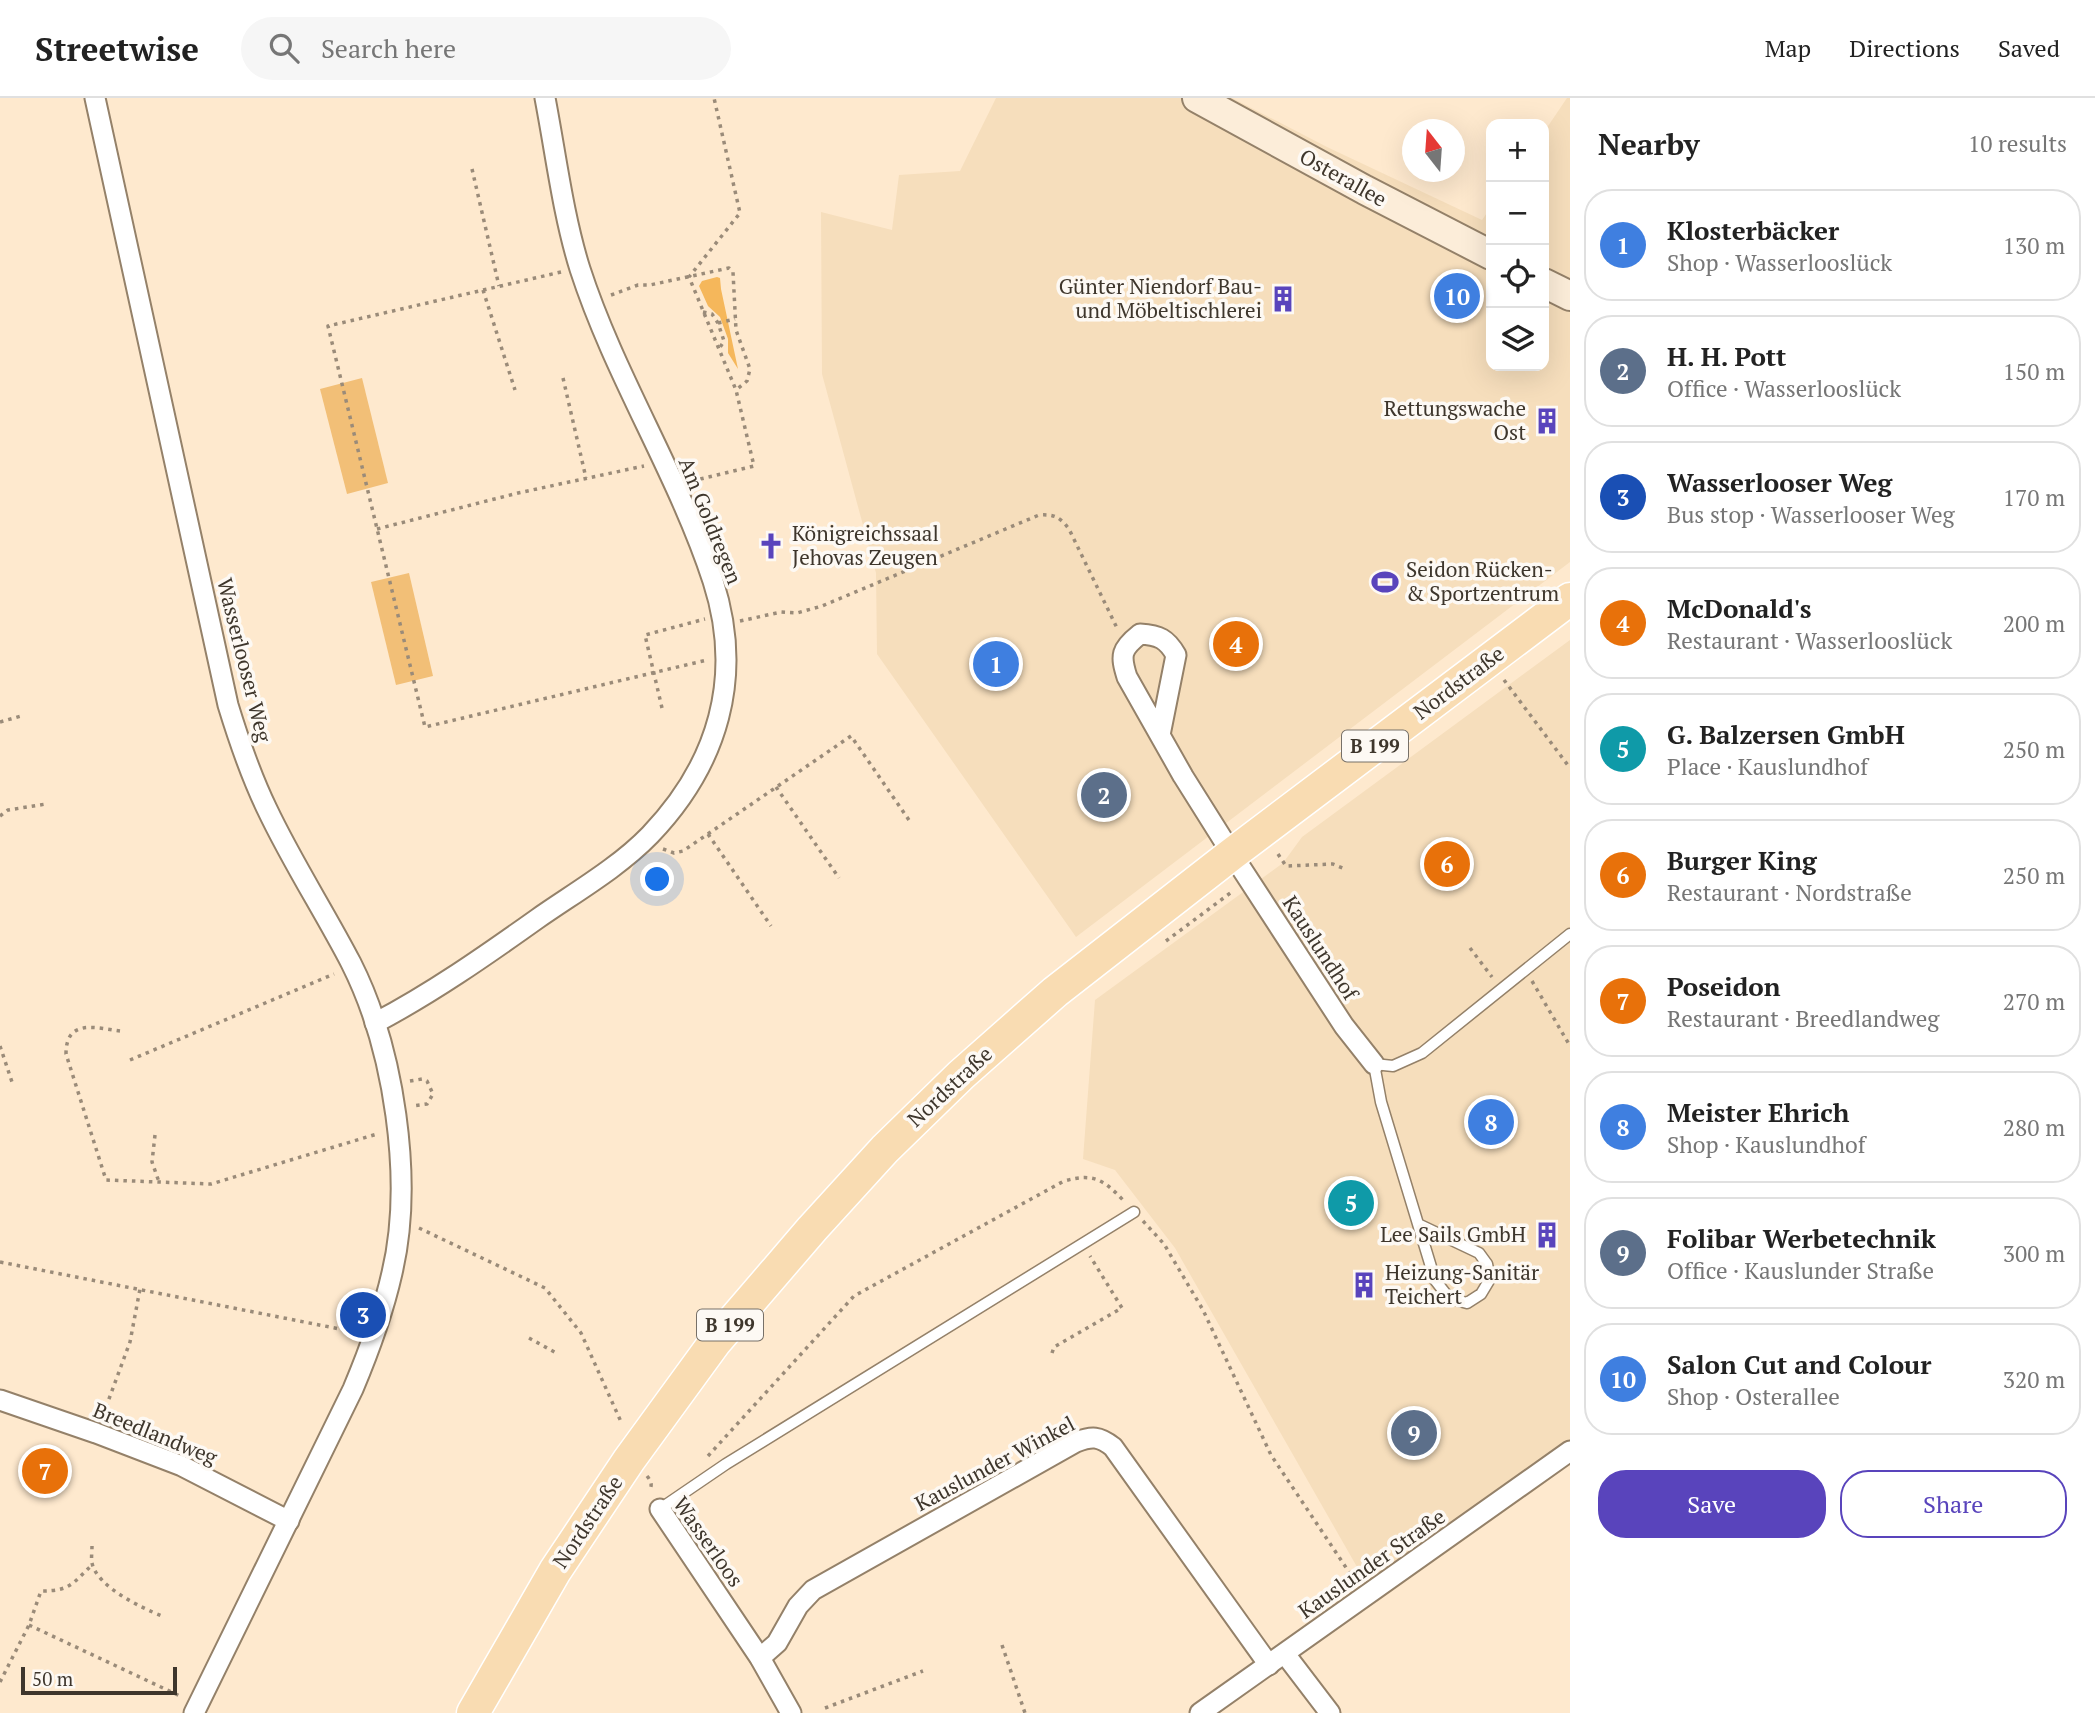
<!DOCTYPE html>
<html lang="en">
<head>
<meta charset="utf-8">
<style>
  :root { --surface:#fff; --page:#f6f6f6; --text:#222; --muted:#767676; --line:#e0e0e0; --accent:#5944bc }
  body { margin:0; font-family:"PT Serif",serif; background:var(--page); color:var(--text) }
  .controls { position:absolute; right:21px; top:21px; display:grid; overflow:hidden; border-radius:14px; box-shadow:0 7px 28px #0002 }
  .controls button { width:63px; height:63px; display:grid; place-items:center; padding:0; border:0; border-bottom:2px solid var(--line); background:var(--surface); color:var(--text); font:35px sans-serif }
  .compass { position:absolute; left:1402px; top:21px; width:63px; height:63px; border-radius:50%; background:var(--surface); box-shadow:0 7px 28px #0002; rotate:343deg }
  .scale { position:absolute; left:21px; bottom:18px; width:156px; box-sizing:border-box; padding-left:7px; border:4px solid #3e362c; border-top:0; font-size:19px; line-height:24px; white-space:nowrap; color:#3e362c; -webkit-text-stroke:5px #fdf9f4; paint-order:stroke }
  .you { position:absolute; left:658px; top:782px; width:24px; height:24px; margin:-18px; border:5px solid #fff; border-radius:50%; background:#1a73e8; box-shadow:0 0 0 10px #1a73e833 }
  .badge { display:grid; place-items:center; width:46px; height:46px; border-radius:50%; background:var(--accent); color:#fff; font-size:23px; font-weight:700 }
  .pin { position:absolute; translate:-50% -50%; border:4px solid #fff; box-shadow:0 2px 7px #0006 }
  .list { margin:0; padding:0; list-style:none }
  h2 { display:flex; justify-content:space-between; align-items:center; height:91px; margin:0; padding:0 28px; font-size:30px }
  h2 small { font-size:23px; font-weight:400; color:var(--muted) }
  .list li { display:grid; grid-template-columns:46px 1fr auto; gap:21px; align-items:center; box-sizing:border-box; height:112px; margin:0 14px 14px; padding:0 14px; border:2px solid var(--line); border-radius:28px }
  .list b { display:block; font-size:26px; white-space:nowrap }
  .list p { margin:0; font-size:23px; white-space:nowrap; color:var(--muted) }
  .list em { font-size:23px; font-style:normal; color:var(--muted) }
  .actions { display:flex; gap:14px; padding:21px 28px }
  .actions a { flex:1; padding:16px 0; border:2px solid var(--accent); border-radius:28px; text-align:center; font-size:24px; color:var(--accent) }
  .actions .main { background:var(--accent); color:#fff }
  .icon { flex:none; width:38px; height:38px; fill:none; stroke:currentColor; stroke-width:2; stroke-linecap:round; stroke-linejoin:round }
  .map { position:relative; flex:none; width:1570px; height:1615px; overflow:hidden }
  header { display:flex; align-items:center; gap:42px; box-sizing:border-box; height:98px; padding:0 35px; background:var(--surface); border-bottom:2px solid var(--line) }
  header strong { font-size:33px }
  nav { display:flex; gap:38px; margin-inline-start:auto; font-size:24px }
  .search { width:490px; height:63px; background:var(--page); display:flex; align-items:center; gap:18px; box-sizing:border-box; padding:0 24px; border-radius:38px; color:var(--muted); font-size:26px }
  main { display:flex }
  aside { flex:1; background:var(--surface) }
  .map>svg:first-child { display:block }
  .built { fill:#f6debc }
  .green { fill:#f2bf77 }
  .water { fill:#f5b75b }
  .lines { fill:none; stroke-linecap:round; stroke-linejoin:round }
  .lane-casing { stroke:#948169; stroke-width:13 }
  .street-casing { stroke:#948169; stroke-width:23 }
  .secondary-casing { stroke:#948169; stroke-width:32 }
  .primary-casing { stroke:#fff; stroke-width:35 }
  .path { stroke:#9a8b79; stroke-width:3.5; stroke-dasharray:3.5 5; stroke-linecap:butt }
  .lane { stroke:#fff; stroke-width:10 }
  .street { stroke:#fff; stroke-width:19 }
  .secondary { stroke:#fcedd9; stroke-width:28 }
  .primary { stroke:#f9dcb2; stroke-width:32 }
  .labels { text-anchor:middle; stroke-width:7; stroke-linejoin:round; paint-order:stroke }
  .shield { fill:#fdf9f4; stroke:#777068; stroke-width:2 }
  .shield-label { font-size:19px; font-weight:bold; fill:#3e362c }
  .street-label { font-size:21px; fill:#3e362c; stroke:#fdf9f4 }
  .poi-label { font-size:21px; fill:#3e362c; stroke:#fdf9f4; text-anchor:end }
</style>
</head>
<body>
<header>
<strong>Streetwise</strong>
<div class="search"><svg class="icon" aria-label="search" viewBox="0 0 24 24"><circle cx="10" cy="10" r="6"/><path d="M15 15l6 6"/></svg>Search here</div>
<nav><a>Map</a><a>Directions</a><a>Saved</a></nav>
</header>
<main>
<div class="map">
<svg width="1570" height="1615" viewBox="0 0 1570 1615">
  <rect width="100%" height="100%" fill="#fee9ce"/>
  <g class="built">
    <polygon points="996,0 1232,0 1327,49 1482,122 1491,109 1491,268 1544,268 1544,34 1567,0 1570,0 1570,464 1076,839 877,556 876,475 822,276 821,114 892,132 899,77 960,73"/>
    <polygon points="1570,542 1570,1367 1377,1504 1175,1150 1115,1072 1083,1061 1095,902 1283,765 1302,739"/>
  </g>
  <g class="green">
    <polygon points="362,280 388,385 347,396 320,291"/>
    <polygon points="409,475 433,578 396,587 371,484"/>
  </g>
  <polygon class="water" points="717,179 720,180 721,191 738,271 728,255 728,241 720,219 708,208 699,188 702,183"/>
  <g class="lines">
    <g class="lane-casing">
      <g id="lane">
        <polyline points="1418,1126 1479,1155 1487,1166 1490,1181 1481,1196 1467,1205 1449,1200 1435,1182 1381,1004 1374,966 1393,968 1422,955 1570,836"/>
        <polyline points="660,1411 726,1366 1134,1114"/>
      </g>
    </g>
    <g class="street-casing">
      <g id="street">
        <path d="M 95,0 L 228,607 C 239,643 251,678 267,711 C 292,764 324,813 351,865 C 394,950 414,1082 392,1175 C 383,1215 369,1253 353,1291 L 194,1615"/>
        <path d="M 1160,637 L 1176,557 C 1167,541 1159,537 1140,536 C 1121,551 1120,557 1127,579 L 1183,678 L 1232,756 L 1344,928 L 1374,966"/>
        <path d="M 375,925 C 432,895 485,858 537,821 C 574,795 618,770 650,737 C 718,666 744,579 713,483 C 678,376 615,279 580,171 C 563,117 556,57 545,0"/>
        <polyline points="0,1302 96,1335 182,1368 289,1423"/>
        <polyline points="660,1411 760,1560 791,1615"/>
        <polyline points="1285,1556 1330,1615"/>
        <path d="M 760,1560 L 777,1545 L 798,1508 L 813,1492 L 1076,1344 C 1092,1338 1099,1338 1113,1349 L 1269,1567"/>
        <polyline points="1200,1615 1570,1353"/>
      </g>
    </g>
    <g class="secondary-casing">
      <g id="secondary">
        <polyline points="1197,0 1365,92 1491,157"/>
        <polyline points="1544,185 1570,198"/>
      </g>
    </g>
    <g class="primary-casing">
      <polyline id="primary" points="473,1615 555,1473 629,1362 715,1244 812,1131 885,1051 961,977 1055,894 1232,756 1570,501"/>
    </g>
    <g class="path">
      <polyline points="472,71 499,188"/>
      <polyline points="561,174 328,228 425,629 707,562"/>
      <polyline points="483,192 515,292"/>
      <polyline points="611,197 638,187 650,187 729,170 733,174 736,232 750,271 747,283 736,292"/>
      <polyline points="703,214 712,216 718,225 724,243 719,251"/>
      <polyline points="718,225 735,221"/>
      <polyline points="563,280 586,380"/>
      <polyline points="692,383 754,368 736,292 689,179 740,115 714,0"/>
      <polyline points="377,431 518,395 644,368"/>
      <path d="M 740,523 L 781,514 L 797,515 L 822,508 L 1039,417 C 1054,416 1060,419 1069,431 L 1117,530"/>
      <polyline points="1504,582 1570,670"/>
      <polyline points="662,610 645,537 705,521"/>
      <polyline points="0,624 21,618"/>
      <polyline points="776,689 839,780"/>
      <polyline points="0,718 8,712 46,706"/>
      <polyline points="708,736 771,828"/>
      <polyline points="663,751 674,755 683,753 851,638 911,725"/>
      <polyline points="1278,756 1286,768 1333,766 1345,771"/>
      <polyline points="1166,843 1233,793"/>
      <polyline points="1470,850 1492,879"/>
      <polyline points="1532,883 1570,948"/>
      <path d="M 120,933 C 96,930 66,920 66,956 L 106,1082 L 211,1086 L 377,1036"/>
      <polyline points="0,948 13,987"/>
      <polyline points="130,962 334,876"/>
      <polyline points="410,983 422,981 427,983 433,996 427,1006 413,1008"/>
      <polyline points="155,1037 152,1064 159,1084"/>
      <polyline points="1143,1123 1164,1146 1203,1212 1271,1357 1355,1483"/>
      <polyline points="419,1130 545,1190 581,1235 622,1326"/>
      <polyline points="0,1164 355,1234"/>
      <polyline points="529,1240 558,1256"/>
      <polyline points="1052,1255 1054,1249 1122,1210 1090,1158"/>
      <polyline points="103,1317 130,1244 140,1191"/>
      <path d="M 708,1358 L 854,1198 L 1064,1083 C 1093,1075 1103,1081 1123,1102"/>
      <path d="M 647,1378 C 651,1383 653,1387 649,1393"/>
      <path d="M 92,1448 C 92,1453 91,1461 92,1465 C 97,1489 142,1510 162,1518"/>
      <polyline points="29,1527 180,1598"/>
      <polyline points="1002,1547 1025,1615"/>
      <path d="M 0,1584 L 29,1527 L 41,1493 C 70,1493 72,1486 92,1467"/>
      <polyline points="825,1610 923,1573"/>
    </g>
    <use href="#lane" class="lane"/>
    <use href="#street" class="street"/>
    <use href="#secondary" class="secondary"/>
    <use href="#primary" class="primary"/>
  </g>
  <defs>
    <g id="building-bare" transform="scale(2.1)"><path d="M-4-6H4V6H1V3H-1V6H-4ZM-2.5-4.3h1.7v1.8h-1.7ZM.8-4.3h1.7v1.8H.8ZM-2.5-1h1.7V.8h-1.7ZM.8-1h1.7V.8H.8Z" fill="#5944bc" stroke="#fdf9f4" stroke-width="2.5" paint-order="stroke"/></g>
    <g id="church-bare" transform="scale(2.1)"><path d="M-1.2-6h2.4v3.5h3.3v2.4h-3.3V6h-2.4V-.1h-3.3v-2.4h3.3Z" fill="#5944bc" stroke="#fdf9f4" stroke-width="2.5" paint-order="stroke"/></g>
    <g id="stadium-bare" transform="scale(2.1)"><path d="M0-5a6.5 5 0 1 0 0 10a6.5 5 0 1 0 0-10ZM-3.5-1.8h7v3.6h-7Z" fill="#5944bc" stroke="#fdf9f4" stroke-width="2.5" paint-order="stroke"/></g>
  </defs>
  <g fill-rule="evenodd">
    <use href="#building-bare" x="1283" y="201"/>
    <use href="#building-bare" x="1547" y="323"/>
    <use href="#church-bare" x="771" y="448"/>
    <use href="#stadium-bare" x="1385" y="484"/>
    <use href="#building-bare" x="1547" y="1137"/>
    <use href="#building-bare" x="1364" y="1187"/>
  </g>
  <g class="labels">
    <g class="shield">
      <rect x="1342" y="632.5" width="66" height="31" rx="5"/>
      <rect x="697" y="1211.5" width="66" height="31" rx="5"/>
    </g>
    <g class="shield-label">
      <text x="1375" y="655">B 199</text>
      <text x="730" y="1234">B 199</text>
    </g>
    <g class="street-label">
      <text transform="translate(1343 80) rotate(29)" y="7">Osterallee</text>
      <text transform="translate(710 423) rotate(68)" y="7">Am Goldregen</text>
      <text transform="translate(244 562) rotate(76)" y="7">Wasserlooser Weg</text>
      <text transform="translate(1459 585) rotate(-37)" y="7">Nordstraße</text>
      <text transform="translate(1320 850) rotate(57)" y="7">Kauslundhof</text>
      <text transform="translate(950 989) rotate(-43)" y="7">Nordstraße</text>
      <text transform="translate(155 1336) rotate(22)" y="7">Breedlandweg</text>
      <text transform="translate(995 1366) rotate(-28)" y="7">Kauslunder Winkel</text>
      <text transform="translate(588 1424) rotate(-56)" y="7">Nordstraße</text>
      <text transform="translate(708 1444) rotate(55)" y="7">Wasserloos</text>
      <text transform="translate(1372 1466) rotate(-35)" y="7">Kauslunder Straße</text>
    </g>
    <g class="poi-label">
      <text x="1262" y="196">Günter Niendorf Bau-<tspan x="1262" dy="24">und Möbeltischlerei</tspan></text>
      <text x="1526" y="318">Rettungswache<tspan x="1526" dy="24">Ost</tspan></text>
      <text x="792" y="443" text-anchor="start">Königreichssaal<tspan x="792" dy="24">Jehovas Zeugen</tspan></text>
      <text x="1406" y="479" text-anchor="start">Seidon Rücken-<tspan x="1406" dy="24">&amp; Sportzentrum</tspan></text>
      <text x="1526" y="1144">Lee Sails GmbH</text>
      <text x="1385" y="1182" text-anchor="start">Heizung-Sanitär<tspan x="1385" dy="24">Teichert</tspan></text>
    </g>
  </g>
</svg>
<div class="controls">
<button>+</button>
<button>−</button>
<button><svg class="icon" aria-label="locate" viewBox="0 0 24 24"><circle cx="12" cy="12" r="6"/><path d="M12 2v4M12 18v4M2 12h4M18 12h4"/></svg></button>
<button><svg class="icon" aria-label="layers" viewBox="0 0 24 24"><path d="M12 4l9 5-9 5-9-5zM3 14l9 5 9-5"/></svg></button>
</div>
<svg class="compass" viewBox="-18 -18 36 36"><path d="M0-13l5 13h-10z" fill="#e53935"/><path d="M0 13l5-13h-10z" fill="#767676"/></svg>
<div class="scale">50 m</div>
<div class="you"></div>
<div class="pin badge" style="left:996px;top:566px;background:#3f7fe0">1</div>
<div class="pin badge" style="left:1104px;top:697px;background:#5c6f8a">2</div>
<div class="pin badge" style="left:363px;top:1217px;background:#1a4fb4">3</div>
<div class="pin badge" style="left:1236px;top:546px;background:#e8710a">4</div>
<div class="pin badge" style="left:1351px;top:1105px;background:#0f9aa8">5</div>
<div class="pin badge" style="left:1447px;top:766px;background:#e8710a">6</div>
<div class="pin badge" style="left:45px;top:1373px;background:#e8710a">7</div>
<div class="pin badge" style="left:1491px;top:1024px;background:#3f7fe0">8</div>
<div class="pin badge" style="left:1414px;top:1335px;background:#5c6f8a">9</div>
<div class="pin badge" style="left:1457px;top:198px;background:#3f7fe0">10</div>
</div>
<aside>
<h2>Nearby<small>10 results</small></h2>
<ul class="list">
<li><span class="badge" style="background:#3f7fe0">1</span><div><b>Klosterbäcker</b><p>Shop · Wasserlooslück</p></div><em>130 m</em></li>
<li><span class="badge" style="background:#5c6f8a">2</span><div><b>H. H. Pott</b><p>Office · Wasserlooslück</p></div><em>150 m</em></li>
<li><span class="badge" style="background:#1a4fb4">3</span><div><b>Wasserlooser Weg</b><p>Bus stop · Wasserlooser Weg</p></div><em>170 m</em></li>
<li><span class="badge" style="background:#e8710a">4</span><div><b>McDonald's</b><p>Restaurant · Wasserlooslück</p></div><em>200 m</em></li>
<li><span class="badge" style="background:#0f9aa8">5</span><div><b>G. Balzersen GmbH</b><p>Place · Kauslundhof</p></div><em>250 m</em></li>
<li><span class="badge" style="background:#e8710a">6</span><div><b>Burger King</b><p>Restaurant · Nordstraße</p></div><em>250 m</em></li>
<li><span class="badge" style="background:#e8710a">7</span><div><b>Poseidon</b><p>Restaurant · Breedlandweg</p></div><em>270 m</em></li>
<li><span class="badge" style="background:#3f7fe0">8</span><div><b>Meister Ehrich</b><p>Shop · Kauslundhof</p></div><em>280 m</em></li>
<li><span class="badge" style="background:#5c6f8a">9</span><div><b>Folibar Werbetechnik</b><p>Office · Kauslunder Straße</p></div><em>300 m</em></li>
<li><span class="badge" style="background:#3f7fe0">10</span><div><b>Salon Cut and Colour</b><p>Shop · Osterallee</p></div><em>320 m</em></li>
</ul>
<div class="actions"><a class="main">Save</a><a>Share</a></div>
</aside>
</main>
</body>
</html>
